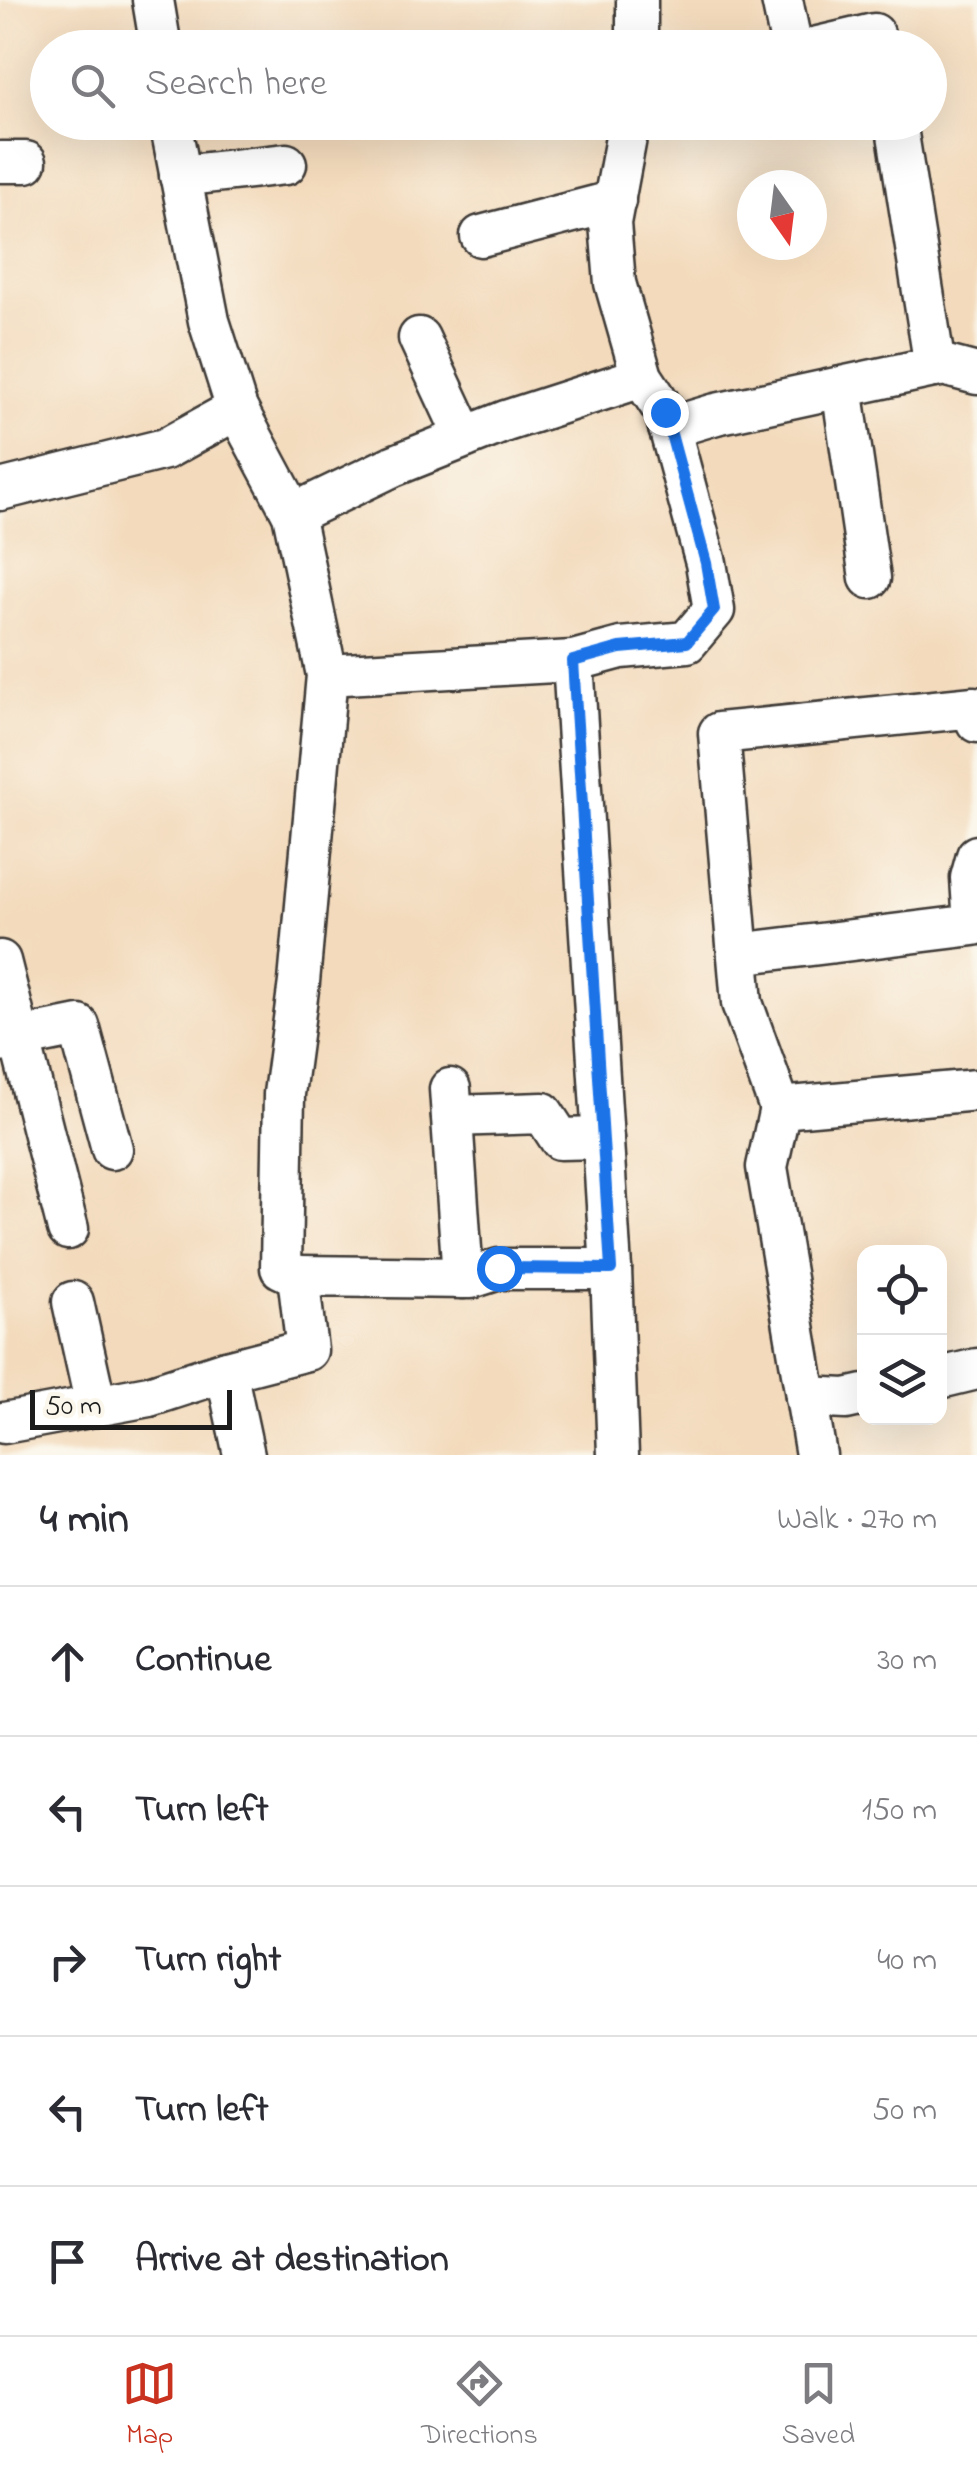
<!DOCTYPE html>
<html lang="en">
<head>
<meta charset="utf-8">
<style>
  :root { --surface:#fff; --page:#f7f7f7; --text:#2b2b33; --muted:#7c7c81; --line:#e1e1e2; --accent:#c8321e }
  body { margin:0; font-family:"Indie Flower",sans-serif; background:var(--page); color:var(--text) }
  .controls { position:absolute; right:30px; bottom:30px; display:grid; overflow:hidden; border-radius:20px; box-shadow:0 10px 40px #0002 }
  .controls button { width:90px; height:90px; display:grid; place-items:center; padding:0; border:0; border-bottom:2px solid var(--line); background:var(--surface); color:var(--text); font:50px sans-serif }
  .compass { position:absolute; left:737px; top:170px; width:90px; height:90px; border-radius:50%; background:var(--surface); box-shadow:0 10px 40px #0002; rotate:166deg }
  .scale { position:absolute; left:30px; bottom:25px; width:202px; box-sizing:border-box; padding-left:10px; border:5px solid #1c1c1c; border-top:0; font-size:28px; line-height:35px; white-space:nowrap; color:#1c1c1c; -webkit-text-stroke:8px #fbf7ec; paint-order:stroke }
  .stop { position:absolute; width:30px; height:30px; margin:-22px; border:8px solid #1a73e8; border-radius:50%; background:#fff }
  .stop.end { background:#1a73e8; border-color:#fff; box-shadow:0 2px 10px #0008 }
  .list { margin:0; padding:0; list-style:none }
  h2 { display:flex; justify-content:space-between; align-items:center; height:130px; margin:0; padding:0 40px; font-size:42px }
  h2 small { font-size:32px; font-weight:400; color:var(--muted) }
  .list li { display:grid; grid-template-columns:65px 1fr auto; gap:30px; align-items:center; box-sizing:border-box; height:150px; padding:0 40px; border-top:2px solid var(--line) }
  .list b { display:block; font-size:38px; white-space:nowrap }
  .list em { font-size:32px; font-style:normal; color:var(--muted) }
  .icon { flex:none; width:55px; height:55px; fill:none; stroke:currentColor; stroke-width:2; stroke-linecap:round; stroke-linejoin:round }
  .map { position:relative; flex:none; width:977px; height:1455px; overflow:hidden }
  .search { position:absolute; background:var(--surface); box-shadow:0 10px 40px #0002; left:30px; right:30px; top:30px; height:110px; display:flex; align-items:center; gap:25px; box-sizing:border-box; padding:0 35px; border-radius:55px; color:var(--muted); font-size:38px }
  .sheet { height:880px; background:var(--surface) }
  nav { display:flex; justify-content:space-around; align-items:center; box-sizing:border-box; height:140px; border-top:2px solid var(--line); background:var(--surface); font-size:28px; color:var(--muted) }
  nav a { display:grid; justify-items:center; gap:5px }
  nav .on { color:var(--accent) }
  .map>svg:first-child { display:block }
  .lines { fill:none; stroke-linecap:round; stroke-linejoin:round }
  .minor-casing { stroke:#3c3834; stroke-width:45 }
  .minor { stroke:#fff; stroke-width:40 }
  .route { stroke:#1a73e8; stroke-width:12 }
</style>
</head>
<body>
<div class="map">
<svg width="977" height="1455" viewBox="0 0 977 1455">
  <rect width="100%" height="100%" fill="#fbf7ec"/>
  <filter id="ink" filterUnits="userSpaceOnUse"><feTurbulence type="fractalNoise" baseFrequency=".01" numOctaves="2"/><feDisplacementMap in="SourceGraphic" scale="20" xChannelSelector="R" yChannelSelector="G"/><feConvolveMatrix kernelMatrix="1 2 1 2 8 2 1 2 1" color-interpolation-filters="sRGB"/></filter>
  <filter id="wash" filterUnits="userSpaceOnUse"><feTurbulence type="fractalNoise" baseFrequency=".0048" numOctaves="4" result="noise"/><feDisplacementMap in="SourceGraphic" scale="40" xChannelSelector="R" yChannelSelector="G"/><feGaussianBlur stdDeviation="2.25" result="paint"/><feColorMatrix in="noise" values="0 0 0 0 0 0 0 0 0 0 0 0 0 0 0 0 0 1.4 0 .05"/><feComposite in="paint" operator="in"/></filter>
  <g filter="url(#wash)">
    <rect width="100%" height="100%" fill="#f3dabc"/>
  </g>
  <g filter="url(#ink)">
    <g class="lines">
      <g class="minor-casing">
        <g id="minor">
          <polyline points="153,0 161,48"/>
          <polyline points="782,0 792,48"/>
          <polyline points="637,48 637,0"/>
          <polyline points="814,48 874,34"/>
          <polyline points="170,122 209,321 237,409 293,514 327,675 299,982 284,1094 281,1268 298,1276"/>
          <polyline points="897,128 935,367"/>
          <polyline points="0,162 26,162"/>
          <polyline points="180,176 286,164"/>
          <polyline points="481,236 615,201"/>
          <polyline points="419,338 465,437"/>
          <polyline points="842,387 870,578"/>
          <polyline points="669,428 716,414 943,365 977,374"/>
          <polyline points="0,490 165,449 237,409"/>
          <polyline points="293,514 393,466 506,421 642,377"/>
          <polyline points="573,661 611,1269 618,1455"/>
          <polyline points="327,675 573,661 621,648 687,642 714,610 706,563 665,412 642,377 615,283 610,223 629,122"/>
          <polyline points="738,954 974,925 971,878 977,856"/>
          <polyline points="0,961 68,1229"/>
          <polyline points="0,1042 79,1026 112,1149"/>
          <polyline points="450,1089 463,1278"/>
          <polyline points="780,1108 742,1003 719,733 974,707 977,722"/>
          <polyline points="452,1116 543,1113 560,1139 603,1138"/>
          <polyline points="73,1302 96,1406"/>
          <polyline points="226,1371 244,1455"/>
          <polyline points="940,1378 977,1369"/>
          <polyline points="806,1397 846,1399 864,1395"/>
          <polyline points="4,1423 149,1396 226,1371 307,1350 298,1276 471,1278 499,1269 611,1269"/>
          <polyline points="816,1455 767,1167 780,1108 977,1090"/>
        </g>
      </g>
      <use href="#minor" class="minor"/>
    </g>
  </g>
  <g class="lines" filter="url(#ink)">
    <polyline class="route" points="499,1268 611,1269 573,661 620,648 687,642 714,610 706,563 665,412"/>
  </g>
</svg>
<div class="controls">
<button><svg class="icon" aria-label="locate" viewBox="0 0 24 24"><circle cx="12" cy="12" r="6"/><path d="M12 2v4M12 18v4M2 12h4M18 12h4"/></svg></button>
<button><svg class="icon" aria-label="layers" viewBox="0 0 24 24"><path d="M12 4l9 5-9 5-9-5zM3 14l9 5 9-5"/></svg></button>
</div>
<svg class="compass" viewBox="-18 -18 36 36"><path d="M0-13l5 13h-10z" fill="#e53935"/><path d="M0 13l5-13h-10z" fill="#7c7c81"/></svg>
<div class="scale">50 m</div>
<div class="stop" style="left:499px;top:1268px"></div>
<div class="stop end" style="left:665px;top:412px"></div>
<div class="search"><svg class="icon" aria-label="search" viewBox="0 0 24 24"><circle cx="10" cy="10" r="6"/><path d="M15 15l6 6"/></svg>Search here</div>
</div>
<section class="sheet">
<h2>4 min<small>Walk · 270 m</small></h2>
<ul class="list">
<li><svg class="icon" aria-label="ahead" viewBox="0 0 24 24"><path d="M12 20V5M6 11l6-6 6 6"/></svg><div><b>Continue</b></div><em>30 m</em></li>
<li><svg class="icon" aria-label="left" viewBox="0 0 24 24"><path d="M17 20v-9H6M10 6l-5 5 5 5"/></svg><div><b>Turn left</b></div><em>150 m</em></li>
<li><svg class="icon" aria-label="right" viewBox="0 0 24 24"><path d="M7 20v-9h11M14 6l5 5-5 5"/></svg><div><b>Turn right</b></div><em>40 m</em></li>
<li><svg class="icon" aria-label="left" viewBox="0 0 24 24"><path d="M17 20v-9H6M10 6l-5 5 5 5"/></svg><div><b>Turn left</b></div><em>50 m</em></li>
<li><svg class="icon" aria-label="arrive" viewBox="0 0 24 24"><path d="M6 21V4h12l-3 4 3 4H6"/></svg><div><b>Arrive at destination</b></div></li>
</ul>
</section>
<nav>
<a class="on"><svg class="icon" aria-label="map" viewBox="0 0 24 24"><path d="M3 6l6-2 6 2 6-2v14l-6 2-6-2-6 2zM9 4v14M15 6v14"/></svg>Map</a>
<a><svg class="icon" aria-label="directions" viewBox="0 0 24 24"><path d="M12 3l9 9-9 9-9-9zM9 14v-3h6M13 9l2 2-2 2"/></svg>Directions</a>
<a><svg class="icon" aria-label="saved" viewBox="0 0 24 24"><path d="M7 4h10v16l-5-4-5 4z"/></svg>Saved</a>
</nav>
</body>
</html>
